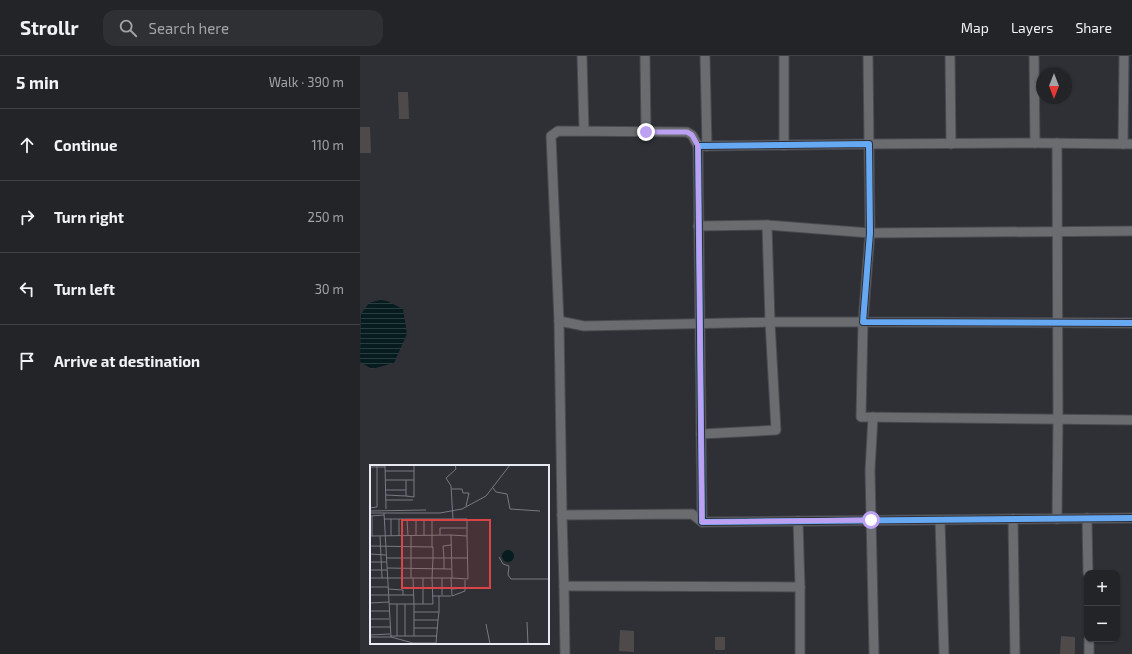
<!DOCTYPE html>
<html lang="en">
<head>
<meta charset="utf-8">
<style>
  :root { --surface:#222428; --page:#2e3034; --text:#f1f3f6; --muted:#a2a4a8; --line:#3f4145 }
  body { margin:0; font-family:"Exo 2",sans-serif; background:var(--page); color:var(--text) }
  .controls { position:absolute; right:12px; bottom:12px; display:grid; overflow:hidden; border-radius:8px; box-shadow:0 1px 3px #0004 }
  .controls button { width:36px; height:36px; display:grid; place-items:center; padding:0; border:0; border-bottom:1px solid var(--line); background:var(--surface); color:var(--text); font:20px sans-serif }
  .compass { position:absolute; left:676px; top:12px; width:36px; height:36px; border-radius:50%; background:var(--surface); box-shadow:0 1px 3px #0004; rotate:180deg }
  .stop { position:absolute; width:12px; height:12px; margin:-9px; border:3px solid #bca0f2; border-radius:50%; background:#fff }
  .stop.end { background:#bca0f2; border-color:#fff; box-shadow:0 1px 4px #0008 }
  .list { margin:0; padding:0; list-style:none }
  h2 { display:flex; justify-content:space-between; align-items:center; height:52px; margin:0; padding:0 16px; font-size:17px }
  h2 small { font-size:13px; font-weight:400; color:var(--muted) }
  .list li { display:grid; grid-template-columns:26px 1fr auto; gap:12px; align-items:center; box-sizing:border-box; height:72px; padding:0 16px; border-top:1px solid var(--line) }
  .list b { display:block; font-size:15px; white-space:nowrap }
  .list em { font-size:13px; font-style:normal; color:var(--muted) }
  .icon { flex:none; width:22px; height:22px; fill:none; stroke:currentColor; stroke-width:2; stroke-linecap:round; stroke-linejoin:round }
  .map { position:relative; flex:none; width:772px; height:598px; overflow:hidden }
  header { display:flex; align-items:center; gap:24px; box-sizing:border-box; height:56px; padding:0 20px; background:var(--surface); border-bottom:1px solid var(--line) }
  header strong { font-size:19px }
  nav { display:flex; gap:22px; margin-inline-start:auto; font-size:14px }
  .search { width:280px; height:36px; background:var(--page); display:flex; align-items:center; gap:10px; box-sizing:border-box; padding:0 14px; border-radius:12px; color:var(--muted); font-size:15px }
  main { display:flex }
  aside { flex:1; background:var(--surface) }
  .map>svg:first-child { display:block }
  .water { fill:url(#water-rules) }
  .building { fill:#4e4a4a }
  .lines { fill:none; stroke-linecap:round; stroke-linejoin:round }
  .street-casing { stroke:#4a4b50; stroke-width:11 }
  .street { stroke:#6a6c70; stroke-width:9 }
  .cycleway-casing { stroke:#2b2e39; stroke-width:8 }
  .cycleway { stroke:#66a8f1; stroke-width:6 }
  .route { stroke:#bca0f2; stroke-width:5 }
  .inset-road { fill:none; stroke:#787a81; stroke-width:1 }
  .view { fill:#d94546; fill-opacity:0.15; stroke:#d94546; stroke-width:2 }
  .inset-edge { fill:none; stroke:#e8eaf1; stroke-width:2 }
</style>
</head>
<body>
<header>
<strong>Strollr</strong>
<div class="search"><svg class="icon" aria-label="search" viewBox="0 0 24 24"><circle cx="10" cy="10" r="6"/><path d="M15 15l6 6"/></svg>Search here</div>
<nav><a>Map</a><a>Layers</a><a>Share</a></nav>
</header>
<main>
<aside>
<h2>5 min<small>Walk · 390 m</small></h2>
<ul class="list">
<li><svg class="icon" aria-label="ahead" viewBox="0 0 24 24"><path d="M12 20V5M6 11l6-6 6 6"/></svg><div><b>Continue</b></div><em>110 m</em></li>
<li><svg class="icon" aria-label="right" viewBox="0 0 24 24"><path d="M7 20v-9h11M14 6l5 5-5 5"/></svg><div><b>Turn right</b></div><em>250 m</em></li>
<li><svg class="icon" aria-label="left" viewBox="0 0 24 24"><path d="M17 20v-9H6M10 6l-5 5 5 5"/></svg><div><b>Turn left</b></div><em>30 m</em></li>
<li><svg class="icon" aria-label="arrive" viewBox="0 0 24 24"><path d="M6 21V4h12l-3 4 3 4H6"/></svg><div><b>Arrive at destination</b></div></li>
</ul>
</aside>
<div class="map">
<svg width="772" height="598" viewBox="0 0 772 598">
  <defs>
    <pattern id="water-rules" width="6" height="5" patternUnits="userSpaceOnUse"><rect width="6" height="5" fill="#061c1f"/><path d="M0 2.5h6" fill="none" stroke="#2a3d40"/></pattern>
  </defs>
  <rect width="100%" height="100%" fill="#2e3036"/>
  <polygon class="water" points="20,244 27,245 43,253 47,278 34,307 12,313 0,306 1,258 9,247"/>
  <g class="building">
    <polygon points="38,36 48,36 49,63 39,63"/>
    <polygon points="0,71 10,71 11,97 0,97"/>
    <polygon points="260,574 274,575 274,596 259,595"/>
    <polygon points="701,580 715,581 715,598 700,598"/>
    <rect x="355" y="581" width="10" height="13"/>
  </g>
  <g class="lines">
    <g class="street-casing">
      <g id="street">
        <polyline points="222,0 224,75"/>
        <polyline points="285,0 286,76"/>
        <polyline points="345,0 347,90"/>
        <polyline points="424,0 424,89"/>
        <polyline points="508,0 509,88 675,87 674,0"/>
        <polyline points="590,0 591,88"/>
        <polyline points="675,87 772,88"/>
        <polyline points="763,88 764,0"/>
        <polyline points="338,170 407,169 510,177 772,175"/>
        <polyline points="199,265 224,270 410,266 407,169"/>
        <polyline points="772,267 503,266 510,177 509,88 338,90 342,466 772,462"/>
        <polyline points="513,361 510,414 514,598"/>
        <polyline points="341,378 416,374 410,266 503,266 501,361 772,364"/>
        <polyline points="202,459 199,265 191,80 198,75 327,76 332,79 338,90"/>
        <polyline points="727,462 728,517"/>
        <polyline points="653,463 655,598"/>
        <polyline points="697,463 698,363 697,87"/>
        <polyline points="580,464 584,598"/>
        <polyline points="342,466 332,458 202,459 204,530 440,531 438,465"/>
        <polyline points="204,530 205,598"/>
        <polyline points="729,583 729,598"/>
        <polyline points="440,598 440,531"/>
      </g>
    </g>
    <use href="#street" class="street"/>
    <g class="cycleway-casing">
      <polyline id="cycleway" points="772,267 503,266 510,177 509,88 338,90 342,466 772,462"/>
    </g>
    <use href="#cycleway" class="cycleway"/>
  </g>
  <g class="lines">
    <polyline class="route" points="286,76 327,76 332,79 338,90 342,466 511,464"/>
  </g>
  <g transform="translate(10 409)">
    <rect width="179" height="179" fill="#2e3036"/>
    <path d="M132 91a6 6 0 1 1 12 0a6 6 0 1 1-12 0Z" fill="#061c1f"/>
    <path class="inset-road" d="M 15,0 L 16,44M 0,2 L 15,2M 15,6 L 44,6M 16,15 L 44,15M 123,23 L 126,27 L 137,29 L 140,44 L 170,46M 82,24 L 92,24 L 93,28 L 99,28 L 96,41M 16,25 L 36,25M 16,30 L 36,31 L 36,15M 36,31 L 44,32 L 44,0M 16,35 L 43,35M 0,43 L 7,42 L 7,0M 0,46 L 56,45M 0,48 L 70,48 L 92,44 L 116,31 L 140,0M 14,48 L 21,172M 0,51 L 14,50M 14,54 L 97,54 L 97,63M 21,54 L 21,71M 29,54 L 29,71M 37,54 L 38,71M 46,54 L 46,70M 54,54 L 54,70M 62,54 L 62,82M 83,54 L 81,21 L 76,13 L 86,4 L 85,0M 70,70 L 70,63 L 97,63 L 97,71 L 81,70M 0,71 L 81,70 L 82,113 L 62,113 L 63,93 L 16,93M 2,71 L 2,51M 10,71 L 12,113M 0,81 L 63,82 L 63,93 L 74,93 L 73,81 L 81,80M 0,89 L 16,90M 129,92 L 133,99 L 139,101 L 138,110 L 141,114 L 179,114M 0,97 L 16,97M 17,103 L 81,104M 74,104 L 74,93 L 97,93M 0,105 L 17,105M 0,113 L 43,113M 41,113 L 41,71M 53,113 L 53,139M 72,113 L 72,130M 81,113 L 82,131 L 95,126 L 95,115M 82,113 L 98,114 L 97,71M 0,122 L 18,122M 18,124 L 33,125 L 33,130M 81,124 L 95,123M 0,130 L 44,130M 62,131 L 81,131M 0,138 L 19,137M 19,139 L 35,139 L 35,171 L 44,171 L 44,155 L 68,155 L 69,147 L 44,147M 27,139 L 27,171M 35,139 L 63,139 L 62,113 L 43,113 L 44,139 L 44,155M 0,146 L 0,154 L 19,154M 0,146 L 19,146M 69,147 L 69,131M 0,154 L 0,162 L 20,162M 157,157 L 158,179M 116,159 L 120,179M 44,163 L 68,163M 0,170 L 20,169M 20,171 L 35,171M 44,171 L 67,171M 0,172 L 21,172 L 43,178 L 66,178 L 68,155"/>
    <path class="view" d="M 32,55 L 120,55 L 120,123 L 32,123 Z"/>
    <rect width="179" height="179" class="inset-edge"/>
  </g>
</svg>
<div class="controls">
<button>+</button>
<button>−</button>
</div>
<svg class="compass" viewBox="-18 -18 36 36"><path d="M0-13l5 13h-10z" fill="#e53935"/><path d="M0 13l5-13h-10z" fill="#a2a4a8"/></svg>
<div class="stop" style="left:511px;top:464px"></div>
<div class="stop end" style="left:286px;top:76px"></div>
</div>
</main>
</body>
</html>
